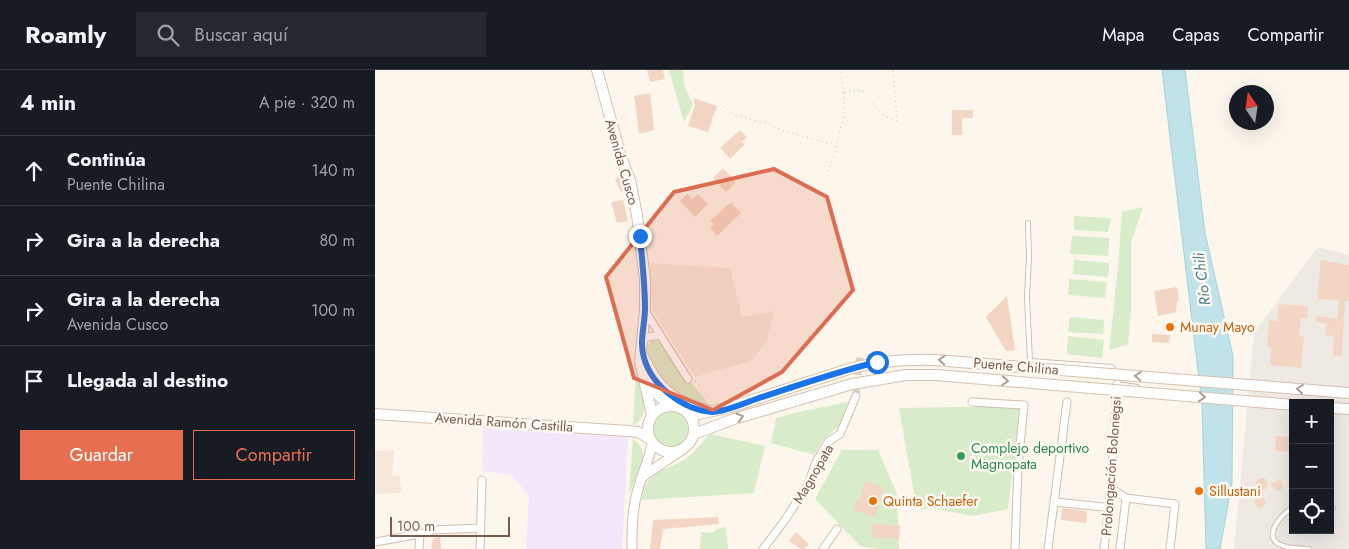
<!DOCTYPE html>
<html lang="es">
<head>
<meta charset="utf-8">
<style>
  :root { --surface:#171b24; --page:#242831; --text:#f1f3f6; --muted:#9ea1a6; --line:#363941; --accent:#e76f51 }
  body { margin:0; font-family:Jost,sans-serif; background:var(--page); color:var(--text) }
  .controls { position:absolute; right:15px; bottom:15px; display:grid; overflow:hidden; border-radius:0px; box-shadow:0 5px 20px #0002 }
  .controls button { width:45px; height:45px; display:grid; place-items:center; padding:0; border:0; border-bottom:1px solid var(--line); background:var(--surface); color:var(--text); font:25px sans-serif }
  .compass { position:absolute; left:854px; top:15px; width:45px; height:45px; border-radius:50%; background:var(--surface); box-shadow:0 5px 20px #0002; rotate:347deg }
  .scale { position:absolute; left:15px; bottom:12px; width:120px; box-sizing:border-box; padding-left:5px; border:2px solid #7a5c4d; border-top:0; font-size:14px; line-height:18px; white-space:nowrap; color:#7a5c4d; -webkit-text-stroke:4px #fffaf3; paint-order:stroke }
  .stop { position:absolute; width:15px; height:15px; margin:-11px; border:4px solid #1a73e8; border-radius:50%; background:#fff }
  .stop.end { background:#1a73e8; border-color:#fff; box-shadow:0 1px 5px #0008 }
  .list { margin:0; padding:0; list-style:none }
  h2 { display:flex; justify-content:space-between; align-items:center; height:65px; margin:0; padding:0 20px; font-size:21px }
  h2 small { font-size:16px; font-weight:400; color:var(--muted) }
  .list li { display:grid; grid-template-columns:32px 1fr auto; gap:15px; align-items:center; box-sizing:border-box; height:70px; padding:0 20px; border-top:1px solid var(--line) }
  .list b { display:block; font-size:19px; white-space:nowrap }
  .list p { margin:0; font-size:16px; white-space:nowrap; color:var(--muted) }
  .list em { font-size:16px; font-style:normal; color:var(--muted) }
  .actions { display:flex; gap:10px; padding:15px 20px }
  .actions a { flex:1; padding:11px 0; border:1px solid var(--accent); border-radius:0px; text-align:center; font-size:18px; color:var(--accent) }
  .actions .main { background:var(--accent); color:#fff }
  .icon { flex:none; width:28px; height:28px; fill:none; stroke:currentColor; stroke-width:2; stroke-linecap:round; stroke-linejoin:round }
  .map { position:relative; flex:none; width:974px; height:479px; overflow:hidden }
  header { display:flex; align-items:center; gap:30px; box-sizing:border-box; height:70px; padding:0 25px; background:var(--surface); border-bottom:1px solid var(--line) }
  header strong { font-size:24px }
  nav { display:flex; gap:28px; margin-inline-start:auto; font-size:18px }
  .search { width:350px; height:45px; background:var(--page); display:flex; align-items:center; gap:12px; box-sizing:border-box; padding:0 18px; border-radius:0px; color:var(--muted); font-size:19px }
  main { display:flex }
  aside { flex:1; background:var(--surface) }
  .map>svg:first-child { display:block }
  .residential { fill:#f5e8da }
  .industrial { fill:#efe9e4; fill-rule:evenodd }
  .education { fill:#f3e8fa }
  .green { fill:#d8ecc9 }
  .water { fill:#bfe3e8; stroke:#a5d3da }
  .building { fill:#f3d5c3 }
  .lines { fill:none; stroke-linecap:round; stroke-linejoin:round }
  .minor-tunnel { stroke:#dcd0c4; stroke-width:7; stroke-dasharray:7 3.5; stroke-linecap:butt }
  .service-casing { stroke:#d1beb0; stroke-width:6 }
  .minor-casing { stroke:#d1beb0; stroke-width:9 }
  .tertiary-casing { stroke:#d1beb0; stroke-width:11 }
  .secondary-casing { stroke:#d6c0b0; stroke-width:12 }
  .path { stroke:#d9b8a5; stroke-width:1; stroke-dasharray:1 4; stroke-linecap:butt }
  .service { stroke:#fff; stroke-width:4 }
  .minor { stroke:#fff; stroke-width:7 }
  .tertiary { stroke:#fff; stroke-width:9 }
  .secondary { stroke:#fff; stroke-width:10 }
  .secondary-bridge-casing { stroke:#d6c0b0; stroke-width:12; stroke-linecap:butt }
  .secondary-bridge { stroke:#fff; stroke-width:10 }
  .oneway { stroke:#af9d94 }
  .route { stroke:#1a73e8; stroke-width:6 }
  .marked { fill:#dc6d51; fill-opacity:0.2; stroke:#dc6d51; stroke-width:4; stroke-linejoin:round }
  .food-dot { fill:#e8710a; stroke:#fffaf3; stroke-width:2 }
  .leisure-dot { fill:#2e9e5b; stroke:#fffaf3; stroke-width:2 }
  .labels { text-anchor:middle; stroke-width:5; stroke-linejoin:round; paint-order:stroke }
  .street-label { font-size:14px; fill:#7a5c4d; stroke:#fffaf3 }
  .food-label { font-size:14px; fill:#c56008; stroke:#fffaf3; text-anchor:start }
  .leisure-label { font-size:14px; fill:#27864d; stroke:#fffaf3; text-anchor:start }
  .water-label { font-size:15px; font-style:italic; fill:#437c86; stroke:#fffaf3 }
</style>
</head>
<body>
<header>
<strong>Roamly</strong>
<div class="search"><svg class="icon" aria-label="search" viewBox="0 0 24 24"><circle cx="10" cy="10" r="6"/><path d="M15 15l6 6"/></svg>Buscar aquí</div>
<nav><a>Mapa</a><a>Capas</a><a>Compartir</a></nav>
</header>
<main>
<aside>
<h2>4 min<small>A pie · 320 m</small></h2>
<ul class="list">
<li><svg class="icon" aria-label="ahead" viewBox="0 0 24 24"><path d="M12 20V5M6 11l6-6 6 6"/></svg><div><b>Continúa</b><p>Puente Chilina</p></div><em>140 m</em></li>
<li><svg class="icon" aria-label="right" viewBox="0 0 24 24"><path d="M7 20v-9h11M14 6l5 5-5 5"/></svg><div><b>Gira a la derecha</b></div><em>80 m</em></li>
<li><svg class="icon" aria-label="right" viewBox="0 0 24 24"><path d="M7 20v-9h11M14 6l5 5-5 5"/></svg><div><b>Gira a la derecha</b><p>Avenida Cusco</p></div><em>100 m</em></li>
<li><svg class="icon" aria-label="arrive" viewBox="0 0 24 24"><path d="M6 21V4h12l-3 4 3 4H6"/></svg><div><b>Llegada al destino</b></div></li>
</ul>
<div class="actions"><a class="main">Guardar</a><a>Compartir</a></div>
</aside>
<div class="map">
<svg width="974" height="479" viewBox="0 0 974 479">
  <rect width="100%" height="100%" fill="#fdf6ec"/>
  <g class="residential">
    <polygon points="274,193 355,198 367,247 399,241 392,270 376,291 320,307 278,242"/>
    <polygon points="19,380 17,406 24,405 27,423 0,424 0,381"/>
  </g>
  <path class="industrial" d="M 943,177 L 974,185 L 974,479 L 859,479 L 879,263 ZM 918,333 L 955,333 L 955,460 L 918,460 Z"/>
  <polygon class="education" points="108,358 253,367 247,479 151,479 154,425 136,405 107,401"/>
  <g class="green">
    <polygon points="294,0 308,0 309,14 318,35 309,52"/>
    <polygon points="768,137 756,172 756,241 753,274 734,280 743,198 747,142"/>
    <polygon points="699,146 736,148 733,162 699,160"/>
    <polygon points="697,166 734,168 733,186 695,184"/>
    <polygon points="699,190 734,193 733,207 698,204"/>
    <polygon points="694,209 732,212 730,228 693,225"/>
    <polygon points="695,247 729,250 728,264 693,262"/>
    <polygon points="693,266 729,270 727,288 692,284"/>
    <path d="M 283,270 L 311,312 L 316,312 L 333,333 C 312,338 282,314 275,294 C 273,289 273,283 272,278 L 275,272 Z"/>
    <path d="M 261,300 C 266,319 279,344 258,355 Z"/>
    <polygon points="473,332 464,356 448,370 439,385 396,373 401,348 424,342"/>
    <polygon points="645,336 633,439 598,446 555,438 546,440 545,436 541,435 524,338"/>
    <circle cx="295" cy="359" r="18"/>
    <path d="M 335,364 L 390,376 L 379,423 L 267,430 C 269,400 294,401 313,387 C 321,381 328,371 335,364 Z"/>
    <path d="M 258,369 C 279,383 262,406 254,424 Z"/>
    <polygon points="467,380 503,380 522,424 524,479 503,479 485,476 440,429"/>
    <polygon points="351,457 353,479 325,479 326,462 338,463 341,459"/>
  </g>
  <polygon class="water" points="787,0 810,0 830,163 858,286 857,413 845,479 831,479 827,334"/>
  <g class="building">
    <polygon points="272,0 288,0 290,9 275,12"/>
    <polygon points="275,23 279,60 264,64 259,26"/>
    <polygon points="318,28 342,36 333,62 313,56 320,35"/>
    <polygon points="577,40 598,40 598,48 587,48 587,65 577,65"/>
    <polygon points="365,60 372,67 367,72 370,74 355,89 345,78"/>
    <polygon points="348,98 361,112 351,122 338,108"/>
    <polygon points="246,107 250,120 246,122 240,109"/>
    <polygon points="312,124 318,129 323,124 333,134 320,147 305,131"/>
    <polygon points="248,130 253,151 242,153 236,132"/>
    <polygon points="356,132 366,143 342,166 335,158 339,154 335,151"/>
    <polygon points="946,190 974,195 974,231 970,231 967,286 958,285 959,266 950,265 952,254 941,252 942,246 962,249 964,230 942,229"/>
    <polygon points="802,217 804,231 802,231 801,242 783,246 779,221"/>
    <polygon points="632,226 640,280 631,281 611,247"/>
    <polygon points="904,234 933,236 932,249 926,248 924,265 929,267 926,298 895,295 896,277 892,277 894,250 902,251"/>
    <polygon points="777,264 795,265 794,273 777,272"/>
    <polygon points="901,366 918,367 918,382 900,381"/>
    <circle cx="887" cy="414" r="6"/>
    <polygon points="905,410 908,414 908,418 902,421 895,414"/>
    <polygon points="490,411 509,417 500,447 478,440 481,431 484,431"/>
    <circle cx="885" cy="432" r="5.5"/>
    <polygon points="687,438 712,441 711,453 686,450"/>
    <polygon points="343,447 344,454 288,459 285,479 275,479 278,450"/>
    <polygon points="497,453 525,456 524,469 496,467"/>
    <polygon points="421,462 434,474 429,479 426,479 414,471"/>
    <polygon points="65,466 66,479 56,479 58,469"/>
  </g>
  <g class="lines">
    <polyline class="minor-tunnel" points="481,326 485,285"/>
    <g class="service-casing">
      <g id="service">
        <polyline points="653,153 654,187 652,227 655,291 737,297 740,302"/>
        <polyline points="742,314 762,317"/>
        <polyline points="955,437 958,438"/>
        <path d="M 918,438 C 907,443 886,467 906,475 C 914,479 926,478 934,479"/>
      </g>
    </g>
    <g class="minor-casing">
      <g id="minor">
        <polyline points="270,241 313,309"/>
        <polyline points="267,268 285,265"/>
        <polyline points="597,332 649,335 643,396 640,479"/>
        <polyline points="736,418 751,428 800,434 795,479"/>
        <polyline points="680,432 728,437"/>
        <polyline points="0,472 45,464 59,460 105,458"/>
        <polyline points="44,479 45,464"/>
        <polyline points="105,479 107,410"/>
        <polyline points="388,479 410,450 433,414 441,392 453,372 465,364 481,326"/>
        <polyline points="448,479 462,459"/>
        <polyline points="673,479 692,332"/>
        <polyline points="729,479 736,418 742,314"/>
        <polyline points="745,479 751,428"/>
      </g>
    </g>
    <g class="tertiary-casing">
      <g id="tertiary">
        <polyline points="267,407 308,379"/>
        <path d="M 257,479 C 257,460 257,441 262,423 C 266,406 274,391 277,374"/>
      </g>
    </g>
    <g class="secondary-casing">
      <g id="secondary">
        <polyline points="222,0 246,87 255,110 262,145 270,210 270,240 265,291 277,345"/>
        <path d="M 269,288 C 284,320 301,333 335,341"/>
        <polyline points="273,308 282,324 295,336"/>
        <circle cx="296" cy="359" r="23"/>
        <polyline points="955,338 974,339"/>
        <polyline points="0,344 253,361 263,362 274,368"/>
        <polyline points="315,346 356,337 477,298"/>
        <polyline points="319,364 359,349 477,314"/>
      </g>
    </g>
    <g class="path">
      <path d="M 469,22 L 487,20 C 497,33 505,46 522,51 L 518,0"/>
      <polyline points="349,36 359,45 394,54 406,60 460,75"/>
      <polyline points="453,101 459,86 470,39 466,0"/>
      <polyline points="320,311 334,330"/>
    </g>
    <use href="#service" class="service"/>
    <use href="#minor" class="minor"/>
    <use href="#tertiary" class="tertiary"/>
    <use href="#secondary" class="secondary"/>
    <g class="secondary-bridge-casing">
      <g id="secondary-bridge">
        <path d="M 477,298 C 505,291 531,289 560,290 L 974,323"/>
        <polyline points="477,314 531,305 561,305 918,335"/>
      </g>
    </g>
    <use href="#secondary-bridge" class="secondary-bridge"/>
  </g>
  <defs><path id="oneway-chevron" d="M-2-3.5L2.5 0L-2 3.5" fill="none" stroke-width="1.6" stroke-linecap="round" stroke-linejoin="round" transform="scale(1.25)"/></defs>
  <g class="oneway">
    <use href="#oneway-chevron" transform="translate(567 290) rotate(-176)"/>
    <use href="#oneway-chevron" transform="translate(763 306) rotate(-175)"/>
    <use href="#oneway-chevron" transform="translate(630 311) rotate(5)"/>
    <use href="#oneway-chevron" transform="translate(925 319) rotate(-175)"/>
    <use href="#oneway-chevron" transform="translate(827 327) rotate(5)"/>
    <use href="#oneway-chevron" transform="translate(365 347) rotate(-17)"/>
  </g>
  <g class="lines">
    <path class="route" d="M 265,166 C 267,190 270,214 270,238 C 270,255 264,271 269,288 C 277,316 308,340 337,342 C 349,342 370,333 381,329 C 421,316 461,302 502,292"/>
  </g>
  <path class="marked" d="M 399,99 L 452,127 L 478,220 L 407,302 L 338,340 L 259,308 L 231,207 L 299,122 Z"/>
  <g class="food-dot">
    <circle cx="795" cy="257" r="5"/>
    <circle cx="824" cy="421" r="5"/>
    <circle cx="498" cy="431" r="5"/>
  </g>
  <circle class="leisure-dot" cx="586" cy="386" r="5"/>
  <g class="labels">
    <g class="street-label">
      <text transform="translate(247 92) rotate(74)" y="5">Avenida Cusco</text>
      <text transform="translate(641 296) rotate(5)" y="5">Puente Chilina</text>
      <text transform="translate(129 352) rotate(4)" y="5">Avenida Ramón Castilla</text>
      <text transform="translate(736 396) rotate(-86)" y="5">Prolongación Bolonegsi</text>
      <text transform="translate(438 404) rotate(-60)" y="5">Magnopata</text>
    </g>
    <g class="food-label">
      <text x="805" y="262">Munay Mayo</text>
      <text x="834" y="426">Sillustani</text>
      <text x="508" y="436">Quinta Schaefer</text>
    </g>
    <g class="leisure-label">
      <text x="596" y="383">Complejo deportivo<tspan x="596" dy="16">Magnopata</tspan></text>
    </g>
    <g class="water-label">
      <text transform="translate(827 209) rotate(-97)" y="5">Río Chili</text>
    </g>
  </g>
</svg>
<div class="controls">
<button>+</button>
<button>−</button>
<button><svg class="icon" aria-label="locate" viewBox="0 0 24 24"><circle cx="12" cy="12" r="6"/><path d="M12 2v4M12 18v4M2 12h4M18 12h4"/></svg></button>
</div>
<svg class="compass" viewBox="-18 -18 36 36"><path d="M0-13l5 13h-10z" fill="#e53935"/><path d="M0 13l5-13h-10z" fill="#9ea1a6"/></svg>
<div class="scale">100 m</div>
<div class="stop" style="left:502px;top:292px"></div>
<div class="stop end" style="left:265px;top:166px"></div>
</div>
</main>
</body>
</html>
